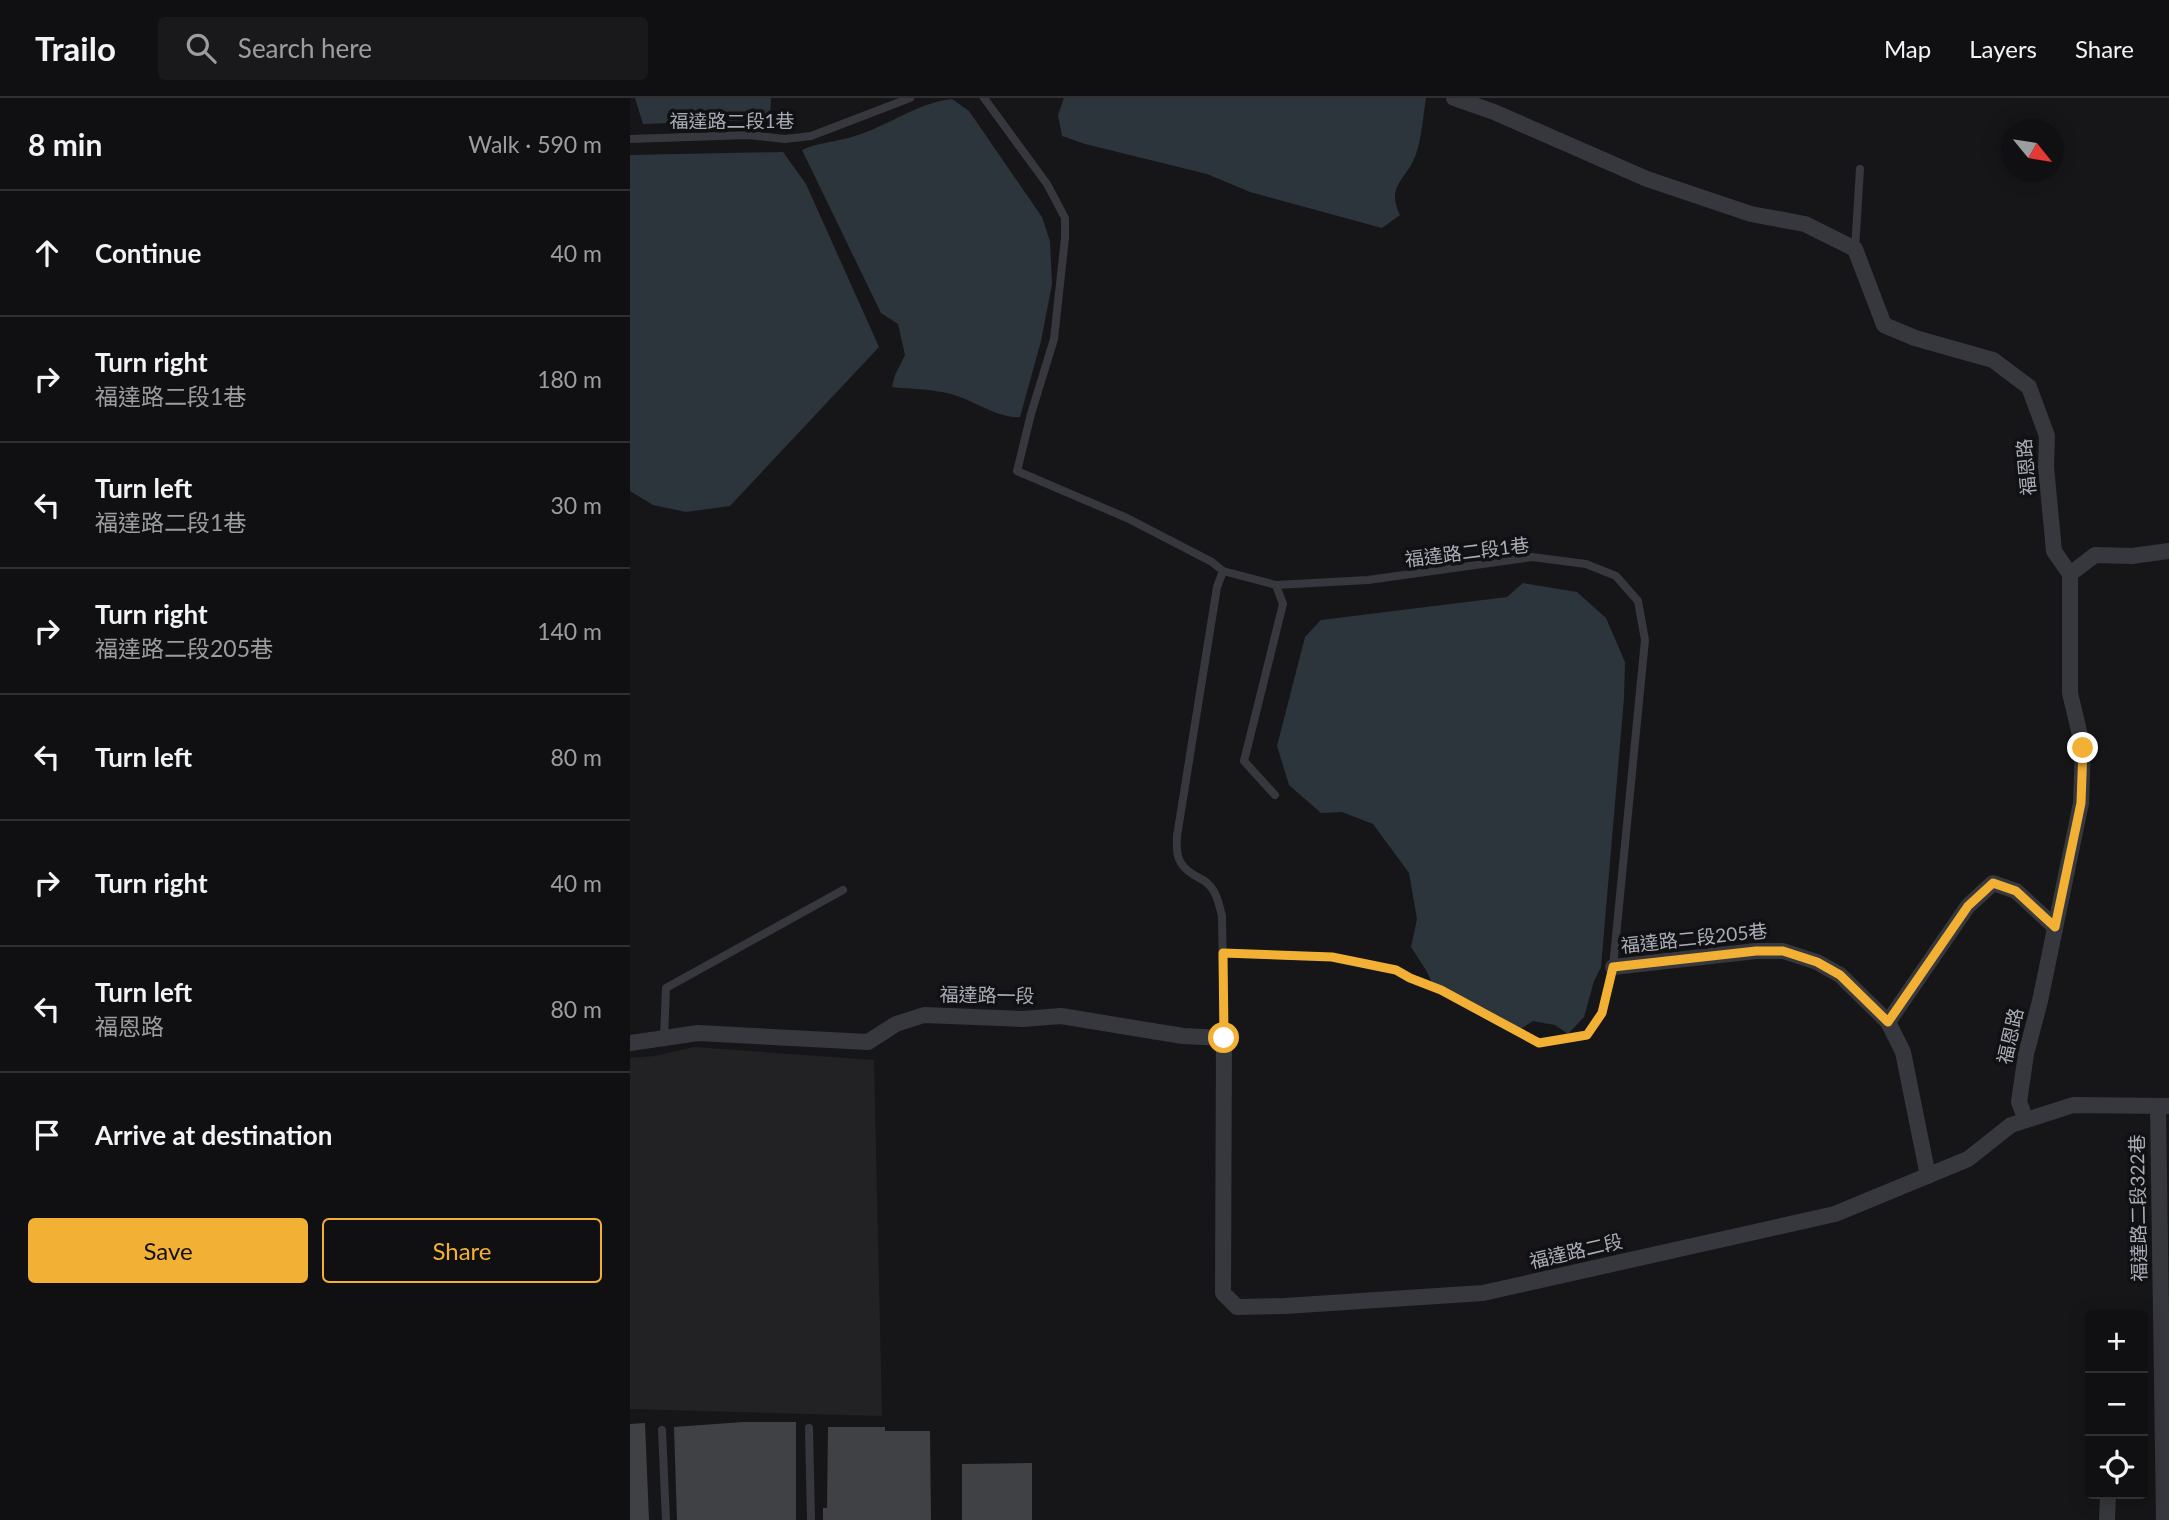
<!DOCTYPE html>
<html lang="en">
<head>
<meta charset="utf-8">
<style>
  :root { --surface:#101012; --page:#19191b; --text:#f1f3f6; --muted:#9c9d9f; --line:#303032; --accent:#f2b134 }
  body { margin:0; font-family:Lato,"Noto Sans TC",sans-serif; background:var(--page); color:var(--text) }
  .controls { position:absolute; right:21px; bottom:21px; display:grid; overflow:hidden; border-radius:7px; box-shadow:0 4px 18px #0003 }
  .controls button { width:63px; height:63px; display:grid; place-items:center; padding:0; border:0; border-bottom:2px solid var(--line); background:var(--surface); color:var(--text); font:35px sans-serif }
  .compass { position:absolute; left:1371px; top:21px; width:63px; height:63px; border-radius:50%; background:var(--surface); box-shadow:0 4px 18px #0003; rotate:120deg }
  .stop { position:absolute; width:21px; height:21px; margin:-16px; border:5px solid #f2b134; border-radius:50%; background:#fff }
  .stop.end { background:#f2b134; border-color:#fff; box-shadow:0 2px 7px #0008 }
  .list { margin:0; padding:0; list-style:none }
  h2 { display:flex; justify-content:space-between; align-items:center; height:91px; margin:0; padding:0 28px; font-size:30px }
  h2 small { font-size:23px; font-weight:400; color:var(--muted) }
  .list li { display:grid; grid-template-columns:46px 1fr auto; gap:21px; align-items:center; box-sizing:border-box; height:126px; padding:0 28px; border-top:2px solid var(--line) }
  .list b { display:block; font-size:26px; white-space:nowrap }
  .list p { margin:0; font-size:23px; white-space:nowrap; color:var(--muted) }
  .list em { font-size:23px; font-style:normal; color:var(--muted) }
  .actions { display:flex; gap:14px; padding:21px 28px }
  .actions a { flex:1; padding:16px 0; border:2px solid var(--accent); border-radius:7px; text-align:center; font-size:24px; color:var(--accent) }
  .actions .main { background:var(--accent); color:#111 }
  .icon { flex:none; width:38px; height:38px; fill:none; stroke:currentColor; stroke-width:2; stroke-linecap:round; stroke-linejoin:round }
  .map { position:relative; flex:none; width:1539px; height:1422px; overflow:hidden }
  header { display:flex; align-items:center; gap:42px; box-sizing:border-box; height:98px; padding:0 35px; background:var(--surface); border-bottom:2px solid var(--line) }
  header strong { font-size:33px }
  nav { display:flex; gap:38px; margin-inline-start:auto; font-size:24px }
  .search { width:490px; height:63px; background:var(--page); display:flex; align-items:center; gap:18px; box-sizing:border-box; padding:0 24px; border-radius:7px; color:var(--muted); font-size:26px }
  main { display:flex }
  aside { flex:1; background:var(--surface) }
  .map>svg:first-child { display:block }
  .built { fill:#222225 }
  .water { fill:#2c353c }
  .building { fill:#404145 }
  .lines { fill:none; stroke-linecap:round; stroke-linejoin:round }
  .lane { stroke:#37383d; stroke-width:8 }
  .street { stroke:#37383d; stroke-width:16 }
  .route { stroke:#f2b134; stroke-width:9 }
  .labels { text-anchor:middle; stroke-width:7; stroke-linejoin:round; paint-order:stroke }
  .street-label { font-size:19px; fill:#a8adb8; stroke:#111113 }
</style>
</head>
<body>
<header>
<strong>Trailo</strong>
<div class="search"><svg class="icon" aria-label="search" viewBox="0 0 24 24"><circle cx="10" cy="10" r="6"/><path d="M15 15l6 6"/></svg>Search here</div>
<nav><a>Map</a><a>Layers</a><a>Share</a></nav>
</header>
<main>
<aside>
<h2>8 min<small>Walk · 590 m</small></h2>
<ul class="list">
<li><svg class="icon" aria-label="ahead" viewBox="0 0 24 24"><path d="M12 20V5M6 11l6-6 6 6"/></svg><div><b>Continue</b></div><em>40 m</em></li>
<li><svg class="icon" aria-label="right" viewBox="0 0 24 24"><path d="M7 20v-9h11M14 6l5 5-5 5"/></svg><div><b>Turn right</b><p>福達路二段1巷</p></div><em>180 m</em></li>
<li><svg class="icon" aria-label="left" viewBox="0 0 24 24"><path d="M17 20v-9H6M10 6l-5 5 5 5"/></svg><div><b>Turn left</b><p>福達路二段1巷</p></div><em>30 m</em></li>
<li><svg class="icon" aria-label="right" viewBox="0 0 24 24"><path d="M7 20v-9h11M14 6l5 5-5 5"/></svg><div><b>Turn right</b><p>福達路二段205巷</p></div><em>140 m</em></li>
<li><svg class="icon" aria-label="left" viewBox="0 0 24 24"><path d="M17 20v-9H6M10 6l-5 5 5 5"/></svg><div><b>Turn left</b></div><em>80 m</em></li>
<li><svg class="icon" aria-label="right" viewBox="0 0 24 24"><path d="M7 20v-9h11M14 6l5 5-5 5"/></svg><div><b>Turn right</b></div><em>40 m</em></li>
<li><svg class="icon" aria-label="left" viewBox="0 0 24 24"><path d="M17 20v-9H6M10 6l-5 5 5 5"/></svg><div><b>Turn left</b><p>福恩路</p></div><em>80 m</em></li>
<li><svg class="icon" aria-label="arrive" viewBox="0 0 24 24"><path d="M6 21V4h12l-3 4 3 4H6"/></svg><div><b>Arrive at destination</b></div></li>
</ul>
<div class="actions"><a class="main">Save</a><a>Share</a></div>
</aside>
<div class="map">
<svg width="1539" height="1422" viewBox="0 0 1539 1422">
  <rect width="100%" height="100%" fill="#161618"/>
  <polygon class="built" points="64,949 244,962 252,1318 0,1311 0,960 25,958"/>
  <g class="water">
    <polygon points="5,0 141,0 140,21 13,26"/>
    <path d="M 434,0 L 796,0 C 793,18 792,39 786,56 C 778,81 755,87 770,117 L 752,130 L 620,94 L 577,76 L 455,46 L 432,38 L 428,17 Z"/>
    <path d="M 322,1 L 339,13 L 412,119 L 420,143 L 422,186 L 411,243 L 390,319 C 367,321 341,300 317,295 C 300,291 280,291 262,289 L 265,277 L 275,257 L 268,226 L 251,215 L 172,52 C 189,44 207,44 225,38 C 258,28 287,5 322,1 Z"/>
    <polygon points="153,54 176,86 249,249 100,408 56,414 23,407 0,393 0,57"/>
    <polygon points="893,485 947,494 976,520 995,564 994,600 971,869 964,883 954,919 938,936 925,927 903,923 886,934 805,891 796,872 781,849 787,821 779,775 743,726 712,714 691,715 659,687 647,648 675,539 691,522 877,499"/>
  </g>
  <g class="building">
    <polygon points="113,1324 166,1324 166,1422 47,1422 44,1329"/>
    <polygon points="15,1325 19,1422 0,1422 0,1326"/>
    <polygon points="198,1329 255,1329 255,1333 300,1333 301,1422 193,1422 193,1410 197,1410"/>
    <polygon points="402,1365 402,1422 332,1422 332,1366"/>
  </g>
  <g class="lines">
    <g class="lane">
      <polyline points="354,0 417,86 435,120 435,140 424,241 401,316 387,373 497,420 582,464 593,473 646,487 738,482 902,459 956,466 986,478 1008,503 1015,542 983,869 972,915 957,937 909,945 812,892 780,880 766,872 702,859 593,855"/>
      <polyline points="0,41 118,37 155,41 181,38 280,0"/>
      <polyline points="1225,151 1230,71"/>
      <path d="M 593,473 L 587,489 L 547,738 C 546,756 547,767 564,777 C 568,780 575,782 578,786 C 587,794 589,807 592,818 L 594,940"/>
      <polyline points="645,697 614,663 653,506 646,487"/>
      <polyline points="34,940 36,890 213,792"/>
      <polyline points="179,1330 181,1422"/>
      <polyline points="32,1332 36,1422"/>
    </g>
    <g class="street">
      <polyline points="824,0 864,14 1017,81 1121,116 1175,126 1225,151 1254,227 1285,240 1363,262 1399,289 1417,338 1416,369 1424,453 1440,476 1440,595 1453,650 1451,705 1410,903 1396,956 1389,1004 1396,1022"/>
      <polyline points="1440,476 1465,457 1502,458 1539,453"/>
      <polyline points="983,869 1126,853 1153,853 1187,864 1210,877 1258,924 1273,954 1298,1078"/>
      <polyline points="1258,924 1338,808 1363,785 1386,793 1425,829"/>
      <polyline points="0,945 68,935 238,944 266,926 294,917 393,921 431,918 553,938 594,940 593,1195 607,1209 655,1208 853,1195 1205,1116 1338,1061 1381,1027 1443,1007 1539,1008"/>
      <polyline points="1528,1008 1534,1422"/>
      <polyline points="1477,1422 1478,1396"/>
    </g>
  </g>
  <g class="lines">
    <polyline class="route" points="594,940 593,855 702,859 766,872 780,880 811,892 909,945 957,937 972,915 983,869 1126,853 1153,853 1187,864 1210,877 1258,924 1338,808 1363,785 1386,793 1425,829 1451,705 1453,650"/>
  </g>
  <g class="labels">
    <g class="street-label">
      <text x="102" y="30">福達路二段1巷</text>
      <text transform="translate(1396 369) rotate(-95)" y="7">福恩路</text>
      <text transform="translate(837 454) rotate(-7)" y="7">福達路二段1巷</text>
      <text transform="translate(1064 840) rotate(-6)" y="7">福達路二段205巷</text>
      <text transform="translate(357 897) rotate(1)" y="7">福達路一段</text>
      <text transform="translate(1380 938) rotate(-77)" y="7">福恩路</text>
      <text transform="translate(1508 1110) rotate(-91)" y="7">福達路二段322巷</text>
      <text transform="translate(946 1153) rotate(-13)" y="7">福達路二段</text>
    </g>
  </g>
</svg>
<div class="controls">
<button>+</button>
<button>−</button>
<button><svg class="icon" aria-label="locate" viewBox="0 0 24 24"><circle cx="12" cy="12" r="6"/><path d="M12 2v4M12 18v4M2 12h4M18 12h4"/></svg></button>
</div>
<svg class="compass" viewBox="-18 -18 36 36"><path d="M0-13l5 13h-10z" fill="#e53935"/><path d="M0 13l5-13h-10z" fill="#9c9d9f"/></svg>
<div class="stop" style="left:594px;top:940px"></div>
<div class="stop end" style="left:1453px;top:650px"></div>
</div>
</main>
</body>
</html>
